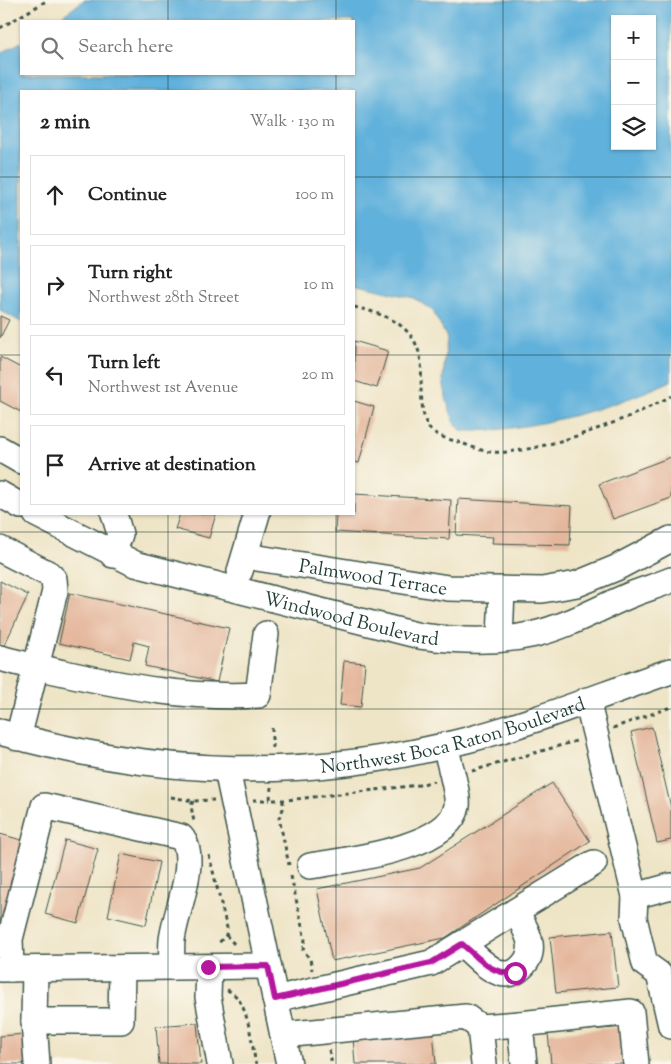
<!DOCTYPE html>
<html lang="en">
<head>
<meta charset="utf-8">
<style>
  :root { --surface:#fff; --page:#f6f6f6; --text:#222; --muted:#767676; --line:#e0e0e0 }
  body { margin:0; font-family:"Sorts Mill Goudy",serif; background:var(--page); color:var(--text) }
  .controls { position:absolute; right:15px; top:15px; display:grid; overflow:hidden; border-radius:0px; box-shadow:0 1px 4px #0004 }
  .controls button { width:45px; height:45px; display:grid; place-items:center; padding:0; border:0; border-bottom:1px solid var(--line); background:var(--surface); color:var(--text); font:25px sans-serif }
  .stop { position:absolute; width:15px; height:15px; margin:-11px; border:4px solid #b5179e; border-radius:50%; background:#fff }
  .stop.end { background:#b5179e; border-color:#fff; box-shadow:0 1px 5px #0008 }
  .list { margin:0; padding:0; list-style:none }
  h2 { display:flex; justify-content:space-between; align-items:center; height:65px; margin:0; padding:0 20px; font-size:21px }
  h2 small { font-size:16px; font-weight:400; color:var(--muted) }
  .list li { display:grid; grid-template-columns:32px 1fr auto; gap:15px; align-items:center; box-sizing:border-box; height:80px; margin:0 10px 10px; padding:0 10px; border:1px solid var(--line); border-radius:0px }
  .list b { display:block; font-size:19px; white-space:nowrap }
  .list p { margin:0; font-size:16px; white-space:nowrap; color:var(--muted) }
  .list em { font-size:16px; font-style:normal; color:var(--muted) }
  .icon { flex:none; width:28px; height:28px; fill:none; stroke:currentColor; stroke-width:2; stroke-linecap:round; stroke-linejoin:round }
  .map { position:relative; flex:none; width:671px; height:1064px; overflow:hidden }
  .search { position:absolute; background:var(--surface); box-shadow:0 1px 4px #0004; left:20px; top:20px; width:335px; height:55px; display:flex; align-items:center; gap:12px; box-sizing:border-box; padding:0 18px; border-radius:0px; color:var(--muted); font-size:19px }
  .panel { position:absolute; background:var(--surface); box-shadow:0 1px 4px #0004; left:20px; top:90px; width:335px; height:425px; border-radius:0px }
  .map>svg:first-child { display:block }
  .water { fill:#60b1db; stroke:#407788; fill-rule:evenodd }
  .building { fill:#e4b79c }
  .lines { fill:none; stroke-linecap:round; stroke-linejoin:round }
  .minor-casing { stroke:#3e564a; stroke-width:28 }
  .path { stroke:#3e564a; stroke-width:3; stroke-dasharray:4 4; stroke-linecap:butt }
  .minor { stroke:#fff; stroke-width:25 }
  .route { stroke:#b5179e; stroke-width:6 }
  .grid { fill:none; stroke:#1f3d34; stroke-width:1; stroke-opacity:0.55 }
  .labels { text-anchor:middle; stroke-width:4.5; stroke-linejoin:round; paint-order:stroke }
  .street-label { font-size:19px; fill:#1f3d34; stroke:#fbf7ec }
</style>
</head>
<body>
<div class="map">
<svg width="671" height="1064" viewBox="0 0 671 1064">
  <rect width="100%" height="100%" fill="#fbf7ec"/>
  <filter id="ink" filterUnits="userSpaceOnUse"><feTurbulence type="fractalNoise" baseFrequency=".02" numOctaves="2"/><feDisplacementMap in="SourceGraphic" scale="10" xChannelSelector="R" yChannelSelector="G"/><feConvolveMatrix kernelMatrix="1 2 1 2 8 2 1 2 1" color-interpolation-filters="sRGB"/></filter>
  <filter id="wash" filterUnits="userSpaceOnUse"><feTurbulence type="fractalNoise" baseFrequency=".0096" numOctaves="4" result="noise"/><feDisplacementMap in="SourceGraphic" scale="20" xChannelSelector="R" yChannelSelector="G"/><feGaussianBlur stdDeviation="1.12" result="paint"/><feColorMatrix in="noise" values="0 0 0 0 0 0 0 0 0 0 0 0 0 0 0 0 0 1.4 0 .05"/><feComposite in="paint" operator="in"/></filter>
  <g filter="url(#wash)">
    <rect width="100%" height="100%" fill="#eee4c6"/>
    <path class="water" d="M 84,0 L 671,0 L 671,381 C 610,409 529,432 462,431 L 454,422 L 447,402 L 443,379 L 447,338 L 433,311 L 414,298 L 354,284 L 354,91 L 21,91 L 21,322 L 0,310 L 0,54 L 21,42 L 21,74 L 354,74 L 354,21 L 56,21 ZM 615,19 L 652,19 L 652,146 L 615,146 Z"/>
    <g id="blocks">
      <g class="building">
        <polygon points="0,316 9,320 0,338"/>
        <polygon points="354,341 388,351 377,388 354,381"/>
        <polygon points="0,357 21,368 21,412 0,401"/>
        <polygon points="354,401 374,407 359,463 354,462"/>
        <polygon points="671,457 671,498 613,519 599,484"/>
        <polygon points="354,494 451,500 449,539 335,532 336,514 354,514"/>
        <polygon points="458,499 572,506 570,545 492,543 493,537 456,535"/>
        <polygon points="180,514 216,514 209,538 175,529"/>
        <polygon points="0,581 28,595 4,646 0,644"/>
        <polygon points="70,593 229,628 217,682 145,666 149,646 134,642 130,659 59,643"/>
        <polygon points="344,661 365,663 361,707 340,705"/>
        <polygon points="652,727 671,808 671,840 657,843 631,732"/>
        <polygon points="552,783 590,841 445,938 332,961 317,889 420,868"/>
        <polygon points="0,834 25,841 4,924 0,923"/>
        <polygon points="65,840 98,849 78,923 45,914"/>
        <polygon points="121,854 159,862 146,925 108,916"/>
        <polygon points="612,931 618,987 556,993 550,937"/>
        <polygon points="197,1023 201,1064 159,1064 156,1026"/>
        <polygon points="627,1027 630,1064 551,1064 548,1033"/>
        <polygon points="433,1031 436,1064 355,1064 353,1037"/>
        <polygon points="26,1034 28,1064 0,1064 0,1036"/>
      </g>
    </g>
  </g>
  <g filter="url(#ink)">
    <use href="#blocks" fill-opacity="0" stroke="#3e564a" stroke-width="1"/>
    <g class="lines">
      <g class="minor-casing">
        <g id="minor">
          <polyline points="0,449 21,461"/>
          <polyline points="0,494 21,506"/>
          <path id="s1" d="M 36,514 L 135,564 L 420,636 C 459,641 496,643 535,634 C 568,626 597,609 628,596 C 642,590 657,586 671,580"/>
          <polyline points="0,549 49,574 54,579 55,591 18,738"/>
          <polyline points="113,555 120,534 114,514"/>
          <path id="s2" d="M 245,556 L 448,588 L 542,590 L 577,584 L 616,568 L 671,539"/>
          <polyline points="240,571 257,514"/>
          <polyline points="500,639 502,590"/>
          <path d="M 0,658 C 21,664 43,668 64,673 C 128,687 192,699 258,695 L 266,634"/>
          <polyline points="587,700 635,896 671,886"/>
          <path id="s3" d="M 0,732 C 157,777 308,782 467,740 C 536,722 603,694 671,671"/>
          <polyline points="227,770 289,1064"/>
          <path d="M 310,866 C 345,860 450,849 457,806 C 459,794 448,759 445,745"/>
          <polyline points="635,896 634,918 645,964 659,974 671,1026"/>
          <path d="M 462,944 C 474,954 485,968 500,973 C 505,975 513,974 518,970 C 541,952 527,932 516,911"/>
          <polyline points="209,967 208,997 220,1064"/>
          <polyline points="0,969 268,966"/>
          <path d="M 11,969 L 10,939 L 44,806 L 181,837 C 200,858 175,913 172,940 C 171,949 172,958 172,967"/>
          <polyline points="35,969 34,1021 121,1021 122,968"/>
          <polyline points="275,999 431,963 594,863"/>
          <polyline points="34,1021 37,1064"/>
          <polyline points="283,1035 466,1017 480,1027"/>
          <polyline points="484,1064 480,1027 520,1024"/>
          <polyline points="524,1064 520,1024 631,1012 636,1064"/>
        </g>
      </g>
      <g class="path">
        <polyline points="0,28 48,0"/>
        <path d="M 354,307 C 385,314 417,325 421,363 C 422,371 421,381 421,390 C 422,401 422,416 428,427 C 435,436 448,439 458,442 C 468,445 480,451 491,452 C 535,456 633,418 671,396"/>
        <polyline points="613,728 671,707"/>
        <polyline points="272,748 272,728"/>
        <polyline points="472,771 576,741"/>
        <polyline points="271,787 270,800 287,800 419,785 434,781"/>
        <polyline points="171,797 193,801 214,800"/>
        <polyline points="253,800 270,800"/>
        <polyline points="283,800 283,809 279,818 289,865"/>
        <polyline points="193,801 191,806 194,822"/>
        <polyline points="209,855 227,928 226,935 217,945"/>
        <polyline points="291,876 305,940 303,950 310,959 312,970"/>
        <polyline points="226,935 236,946"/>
        <path d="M 227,990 C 249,998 251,1043 256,1064"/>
        <polyline points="329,1050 332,1064"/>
      </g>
      <use href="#minor" class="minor"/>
    </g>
  </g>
  <g class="lines" filter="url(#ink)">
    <path class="route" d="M 208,967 L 268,966 L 275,999 L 431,963 L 462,944 C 480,959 490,974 515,973"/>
  </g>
  <path class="grid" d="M 168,0 L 168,21M 336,0 L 336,21M 503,0 L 503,1064M 168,74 L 168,91M 336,74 L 336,91M 0,177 L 21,177M 354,177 L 671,177M 0,355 L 21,355M 354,355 L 671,355M 168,514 L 168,1064M 336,514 L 336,1064M 0,532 L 671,532M 0,709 L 671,709M 0,887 L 671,887"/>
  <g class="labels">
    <g class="street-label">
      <text dy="7" stroke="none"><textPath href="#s2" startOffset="130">Palmwood Terrace</textPath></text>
      <text dy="7" stroke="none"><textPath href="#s1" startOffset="334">Windwood Boulevard</textPath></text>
      <text dy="7" stroke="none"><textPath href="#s3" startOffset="460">Northwest Boca Raton Boulevard</textPath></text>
    </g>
  </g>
</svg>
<div class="controls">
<button>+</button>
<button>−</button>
<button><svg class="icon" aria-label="layers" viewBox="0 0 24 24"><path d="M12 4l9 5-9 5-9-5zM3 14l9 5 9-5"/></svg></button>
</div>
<div class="stop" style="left:515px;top:973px"></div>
<div class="stop end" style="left:208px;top:967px"></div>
<div class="search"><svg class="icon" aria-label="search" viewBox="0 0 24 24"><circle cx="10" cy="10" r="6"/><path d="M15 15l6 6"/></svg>Search here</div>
<section class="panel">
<h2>2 min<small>Walk · 130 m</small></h2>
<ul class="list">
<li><svg class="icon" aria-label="ahead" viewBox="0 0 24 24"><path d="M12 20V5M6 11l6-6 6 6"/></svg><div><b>Continue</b></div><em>100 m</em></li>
<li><svg class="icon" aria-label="right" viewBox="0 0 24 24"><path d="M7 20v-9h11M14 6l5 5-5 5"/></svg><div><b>Turn right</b><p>Northwest 28th Street</p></div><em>10 m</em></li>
<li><svg class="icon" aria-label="left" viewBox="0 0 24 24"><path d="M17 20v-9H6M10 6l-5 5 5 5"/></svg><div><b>Turn left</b><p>Northwest 1st Avenue</p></div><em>20 m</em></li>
<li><svg class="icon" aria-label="arrive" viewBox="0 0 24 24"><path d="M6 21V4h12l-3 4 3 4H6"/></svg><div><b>Arrive at destination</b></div></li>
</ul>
</section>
</div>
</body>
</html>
